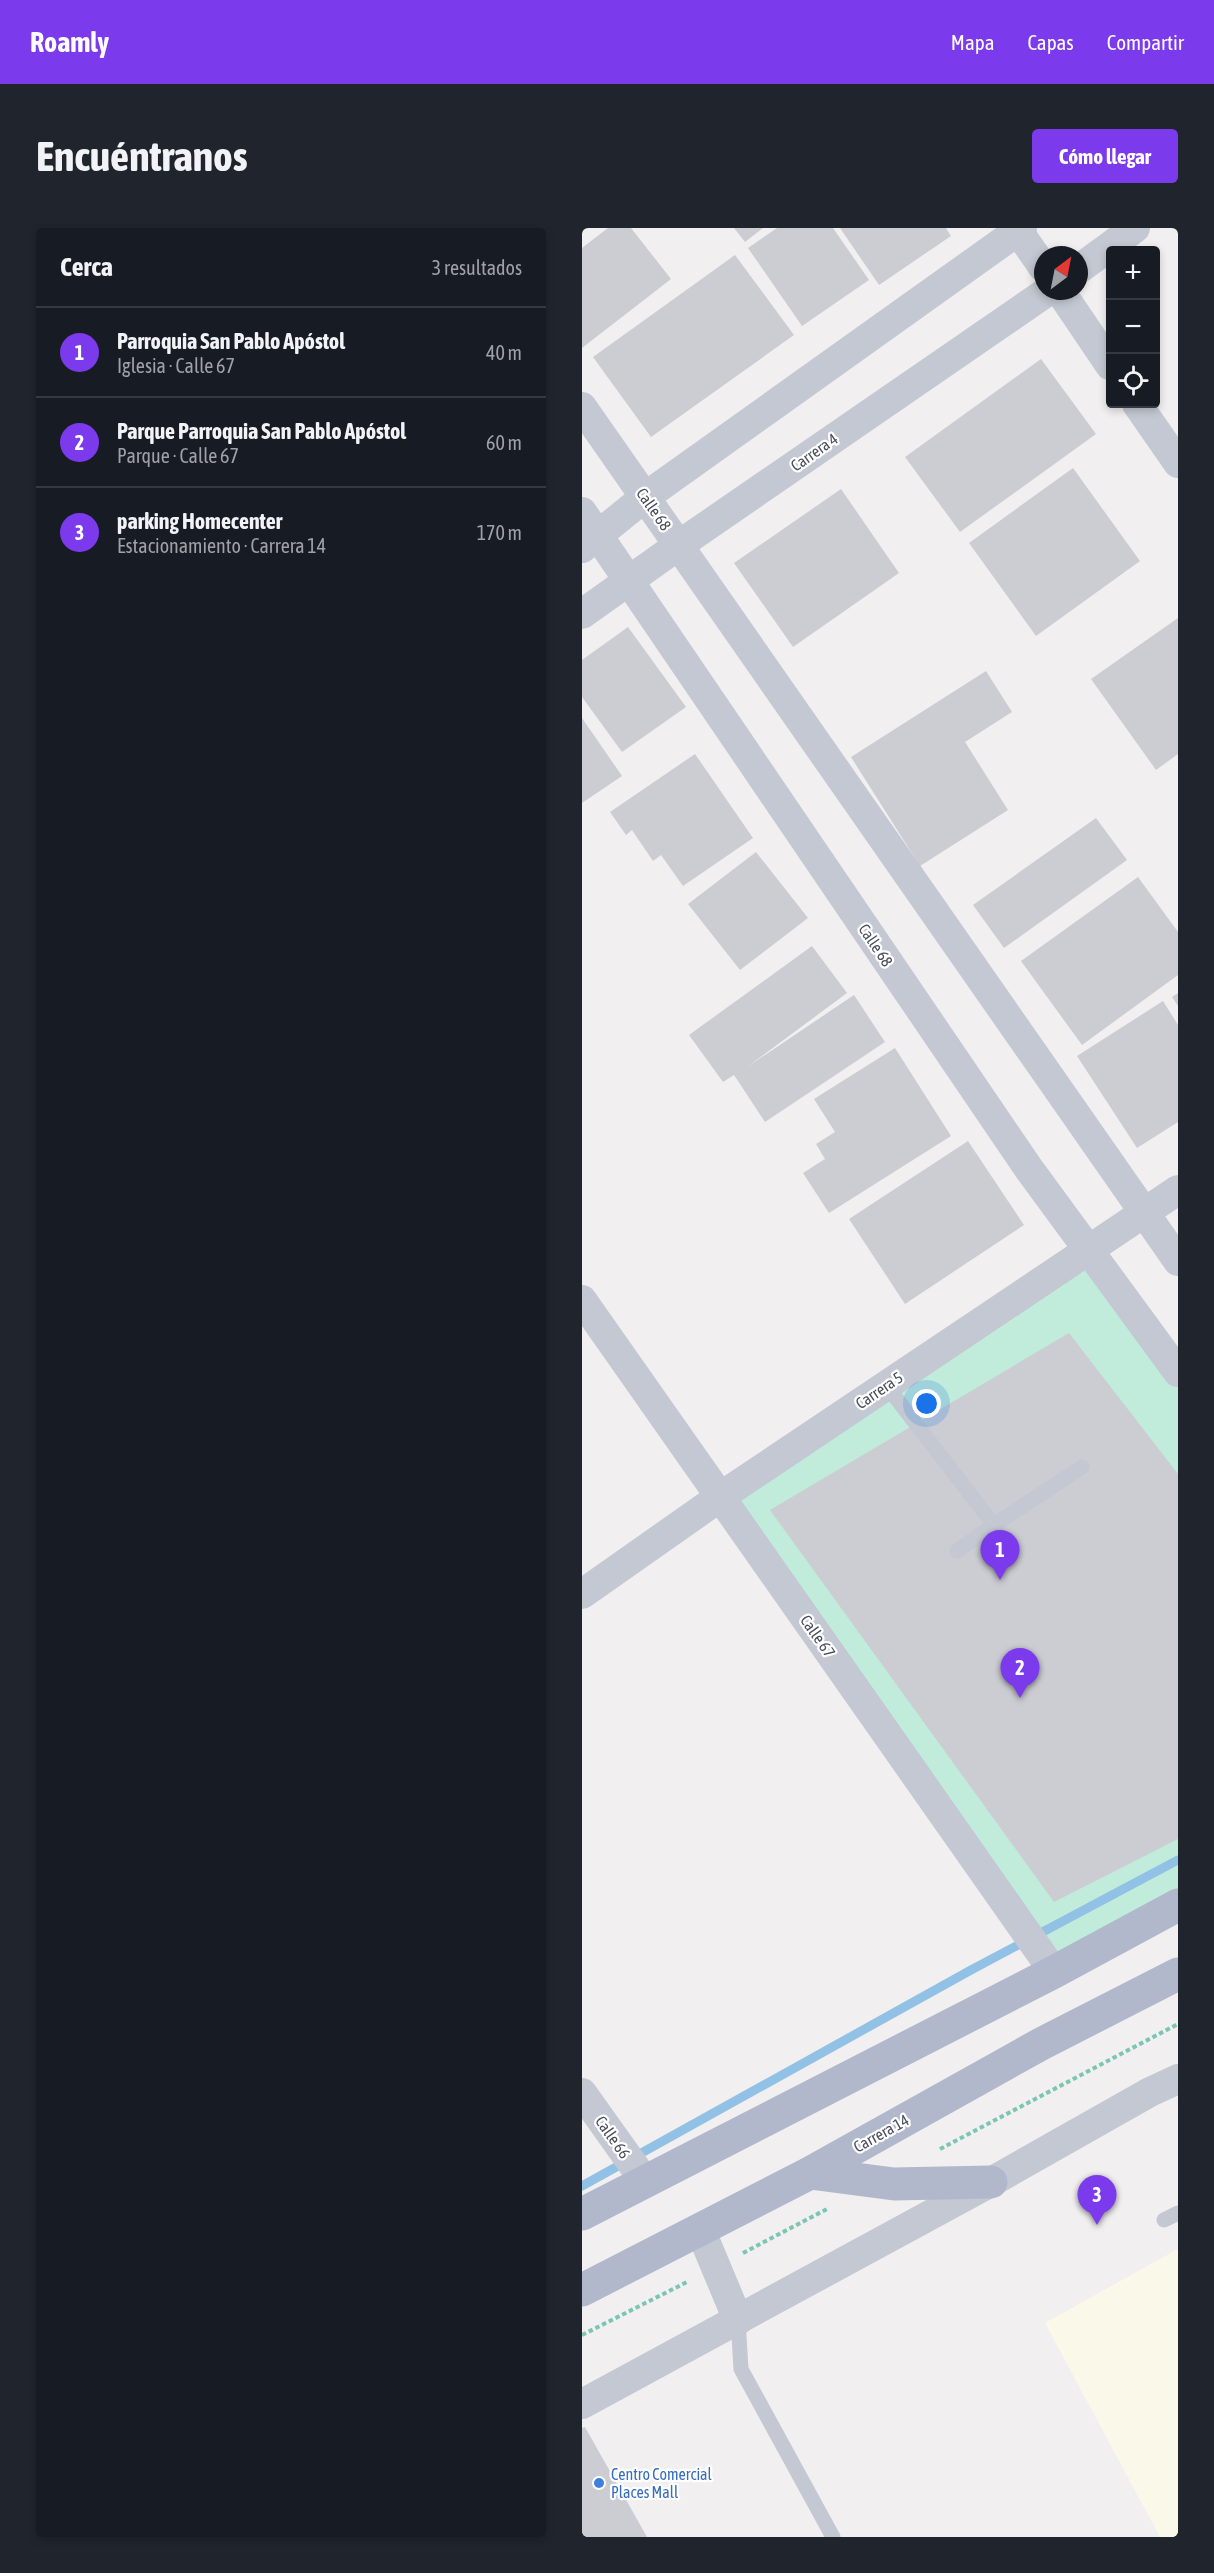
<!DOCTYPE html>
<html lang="es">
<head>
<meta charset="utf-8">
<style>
  :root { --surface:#171b24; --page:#20242c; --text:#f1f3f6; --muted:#9ea1a6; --line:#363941; --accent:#7c3aed }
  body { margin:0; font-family:"Asap Condensed",sans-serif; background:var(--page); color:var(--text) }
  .controls { position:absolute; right:18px; top:18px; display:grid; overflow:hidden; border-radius:6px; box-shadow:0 3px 9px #0003 }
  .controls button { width:54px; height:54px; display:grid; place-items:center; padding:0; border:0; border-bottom:2px solid var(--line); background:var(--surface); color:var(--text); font:30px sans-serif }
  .compass { position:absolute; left:452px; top:18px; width:54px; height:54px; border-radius:50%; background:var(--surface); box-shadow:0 3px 9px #0003; rotate:32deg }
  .you { position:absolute; left:345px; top:1176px; width:21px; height:21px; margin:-15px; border:4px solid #fff; border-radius:50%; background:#1a73e8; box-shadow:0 0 0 9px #1a73e833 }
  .badge { display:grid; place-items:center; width:39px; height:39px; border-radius:50%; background:var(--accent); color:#fff; font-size:20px; font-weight:700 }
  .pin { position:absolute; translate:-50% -50px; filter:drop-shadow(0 2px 3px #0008) }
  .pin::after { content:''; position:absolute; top:32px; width:21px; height:18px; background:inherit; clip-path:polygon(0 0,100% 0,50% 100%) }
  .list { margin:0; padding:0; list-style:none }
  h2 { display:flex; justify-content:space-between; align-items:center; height:78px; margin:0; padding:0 24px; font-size:26px }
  h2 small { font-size:20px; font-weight:400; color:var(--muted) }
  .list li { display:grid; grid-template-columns:39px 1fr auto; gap:18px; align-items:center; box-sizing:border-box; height:90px; padding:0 24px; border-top:2px solid var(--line) }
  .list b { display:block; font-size:22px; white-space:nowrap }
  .list p { margin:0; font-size:20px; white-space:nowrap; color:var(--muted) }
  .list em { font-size:20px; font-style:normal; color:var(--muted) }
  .icon { flex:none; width:33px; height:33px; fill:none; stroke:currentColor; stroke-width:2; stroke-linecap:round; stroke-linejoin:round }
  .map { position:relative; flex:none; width:596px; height:2309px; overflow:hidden; border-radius:6px }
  header { display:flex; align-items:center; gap:36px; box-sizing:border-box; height:84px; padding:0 30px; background:var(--accent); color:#fff }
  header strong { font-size:28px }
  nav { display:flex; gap:33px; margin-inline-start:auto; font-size:21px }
  .intro { display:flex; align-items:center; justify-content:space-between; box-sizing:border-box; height:144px; padding:0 36px }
  h1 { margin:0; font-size:42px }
  .button { padding:15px 27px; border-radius:6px; background:var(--accent); color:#fff; font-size:21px; font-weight:700 }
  main { display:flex; gap:36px; padding:0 36px }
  aside { flex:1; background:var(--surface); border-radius:6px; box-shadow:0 3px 9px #0003 }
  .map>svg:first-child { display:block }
  .commercial { fill:#faf9e9 }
  .green { fill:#c1ebda }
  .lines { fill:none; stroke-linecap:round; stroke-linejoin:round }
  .stream { stroke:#91c1e4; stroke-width:9 }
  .building { fill:#cccdd3 }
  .path { stroke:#7bc6b2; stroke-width:4; stroke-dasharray:4.5 3; stroke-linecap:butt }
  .lane { stroke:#c3c8d2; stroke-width:15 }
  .street { stroke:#c3c8d2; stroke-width:30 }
  .primary { stroke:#b1b8cb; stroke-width:33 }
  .shop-dot { fill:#3f7fe0; stroke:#fff; stroke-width:2 }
  .labels { text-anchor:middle; stroke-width:4.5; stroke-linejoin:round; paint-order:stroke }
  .street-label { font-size:16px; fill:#484e5a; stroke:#fff }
  .shop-label { font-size:16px; fill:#366cbe; stroke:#fff; text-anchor:start }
</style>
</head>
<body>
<header>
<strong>Roamly</strong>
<nav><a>Mapa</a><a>Capas</a><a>Compartir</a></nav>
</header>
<div class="intro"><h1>Encuéntranos</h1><a class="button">Cómo llegar</a></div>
<main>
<aside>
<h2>Cerca<small>3 resultados</small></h2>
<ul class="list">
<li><span class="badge">1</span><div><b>Parroquia San Pablo Apóstol</b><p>Iglesia · Calle 67</p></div><em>40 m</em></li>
<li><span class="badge">2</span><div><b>Parque Parroquia San Pablo Apóstol</b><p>Parque · Calle 67</p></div><em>60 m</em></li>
<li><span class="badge">3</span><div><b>parking Homecenter</b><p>Estacionamiento · Carrera 14</p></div><em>170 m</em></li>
</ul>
</aside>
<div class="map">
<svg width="596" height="2309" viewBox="0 0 596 2309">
  <rect width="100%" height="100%" fill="#f1efef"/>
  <polygon class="commercial" points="596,2021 596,2309 578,2309 463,2095"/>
  <polygon class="green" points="505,1022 596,1144 596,1677 472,1744 138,1269"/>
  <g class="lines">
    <polyline class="stream" points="0,1958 389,1742 596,1632"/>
  </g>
  <g class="building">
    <polygon points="26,0 49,0 89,51 0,120 0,20"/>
    <polygon points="152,0 181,0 163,14"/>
    <polygon points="195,0 251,0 287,52 220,98 166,20"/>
    <polygon points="258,0 364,0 369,8 297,57"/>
    <polygon points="153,27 212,107 69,209 11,129"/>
    <polygon points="459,131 514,206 378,304 323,229"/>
    <polygon points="491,240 558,333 454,408 387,315"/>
    <polygon points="259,261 317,345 211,419 152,335"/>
    <polygon points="596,390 596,526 574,542 509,451"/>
    <polygon points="46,399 104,479 40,524 0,469 0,432"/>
    <polygon points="404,443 430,484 383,514 426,582 338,638 269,529"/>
    <polygon points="0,490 40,548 0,575"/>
    <polygon points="113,526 171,610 101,658 79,627 71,633 50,602 44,607 28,584"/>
    <polygon points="514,590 545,632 422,720 391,677"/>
    <polygon points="174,624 226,690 158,742 106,676"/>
    <polygon points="556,649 596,704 596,747 500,817 439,733"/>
    <polygon points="230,718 265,765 165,839 272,767 303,814 183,894 152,847 141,854 107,807"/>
    <polygon points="596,765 596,778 590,769"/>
    <polygon points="581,773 596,797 596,894 555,920 495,828"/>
    <polygon points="313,820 369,908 247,985 221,945 243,931 234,916 253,904 232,871"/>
    <polygon points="386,913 442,997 323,1076 267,991"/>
    <polygon points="487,1105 596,1246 596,1611 472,1674 188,1282"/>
    <polygon points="3,2199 65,2309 0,2309 0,2200"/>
  </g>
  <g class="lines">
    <g class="path">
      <polyline points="358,1921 596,1796"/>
      <polyline points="161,2025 245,1981"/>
      <polyline points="0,2107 107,2053"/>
    </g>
    <g class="lane">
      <polyline points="304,1157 412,1297 500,1239"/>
      <polyline points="375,1323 412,1297"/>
      <polyline points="582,1992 596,1985"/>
      <polyline points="156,2092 159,2141 251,2309"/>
    </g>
    <g class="street">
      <polyline points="434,0 461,39"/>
      <polyline points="497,41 553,0"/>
      <polyline points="478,63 528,137"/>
      <polyline points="555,176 596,235"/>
      <polyline points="0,179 596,1033"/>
      <polyline points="0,284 447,941 596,1144"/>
      <polyline points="0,320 63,269 440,0"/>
      <polyline points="0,386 97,317 466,63"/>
      <polyline points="0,1072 472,1744"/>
      <polyline points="0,1366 138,1269 596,962"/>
      <polyline points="0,1865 62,1952"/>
      <polyline points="118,2001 156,2092"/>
      <polyline points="0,2176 409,1954 568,1864 596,1851"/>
    </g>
    <g class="primary">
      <polyline points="228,1945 312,1956 409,1954"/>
      <polyline points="0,1986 472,1744 596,1677"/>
      <polyline points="0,2062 228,1945 459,1816 596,1746"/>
    </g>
  </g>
  <circle class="shop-dot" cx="17" cy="2255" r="6"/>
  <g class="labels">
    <g class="street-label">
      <text transform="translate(232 224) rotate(-35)" y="6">Carrera 4</text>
      <text transform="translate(72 281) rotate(55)" y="6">Calle 68</text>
      <text transform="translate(294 717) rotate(56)" y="6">Calle 68</text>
      <text transform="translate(297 1162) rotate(-34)" y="6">Carrera 5</text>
      <text transform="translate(236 1408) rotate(55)" y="6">Calle 67</text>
      <text transform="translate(299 1905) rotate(-29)" y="6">Carrera 14</text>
      <text transform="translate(31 1909) rotate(55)" y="6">Calle 66</text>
    </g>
    <g class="shop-label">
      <text x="29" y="2252">Centro Comercial<tspan x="29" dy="18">Places Mall</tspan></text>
    </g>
  </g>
</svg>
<div class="controls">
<button>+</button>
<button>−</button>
<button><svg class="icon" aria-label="locate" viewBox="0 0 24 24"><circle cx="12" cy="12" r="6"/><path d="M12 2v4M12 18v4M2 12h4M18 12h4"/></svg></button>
</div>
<svg class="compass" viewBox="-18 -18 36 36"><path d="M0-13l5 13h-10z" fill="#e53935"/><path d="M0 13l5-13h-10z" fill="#9ea1a6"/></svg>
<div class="you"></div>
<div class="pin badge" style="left:418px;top:1352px">1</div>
<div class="pin badge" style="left:438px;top:1470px">2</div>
<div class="pin badge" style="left:515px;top:1997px">3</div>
</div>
</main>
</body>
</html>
